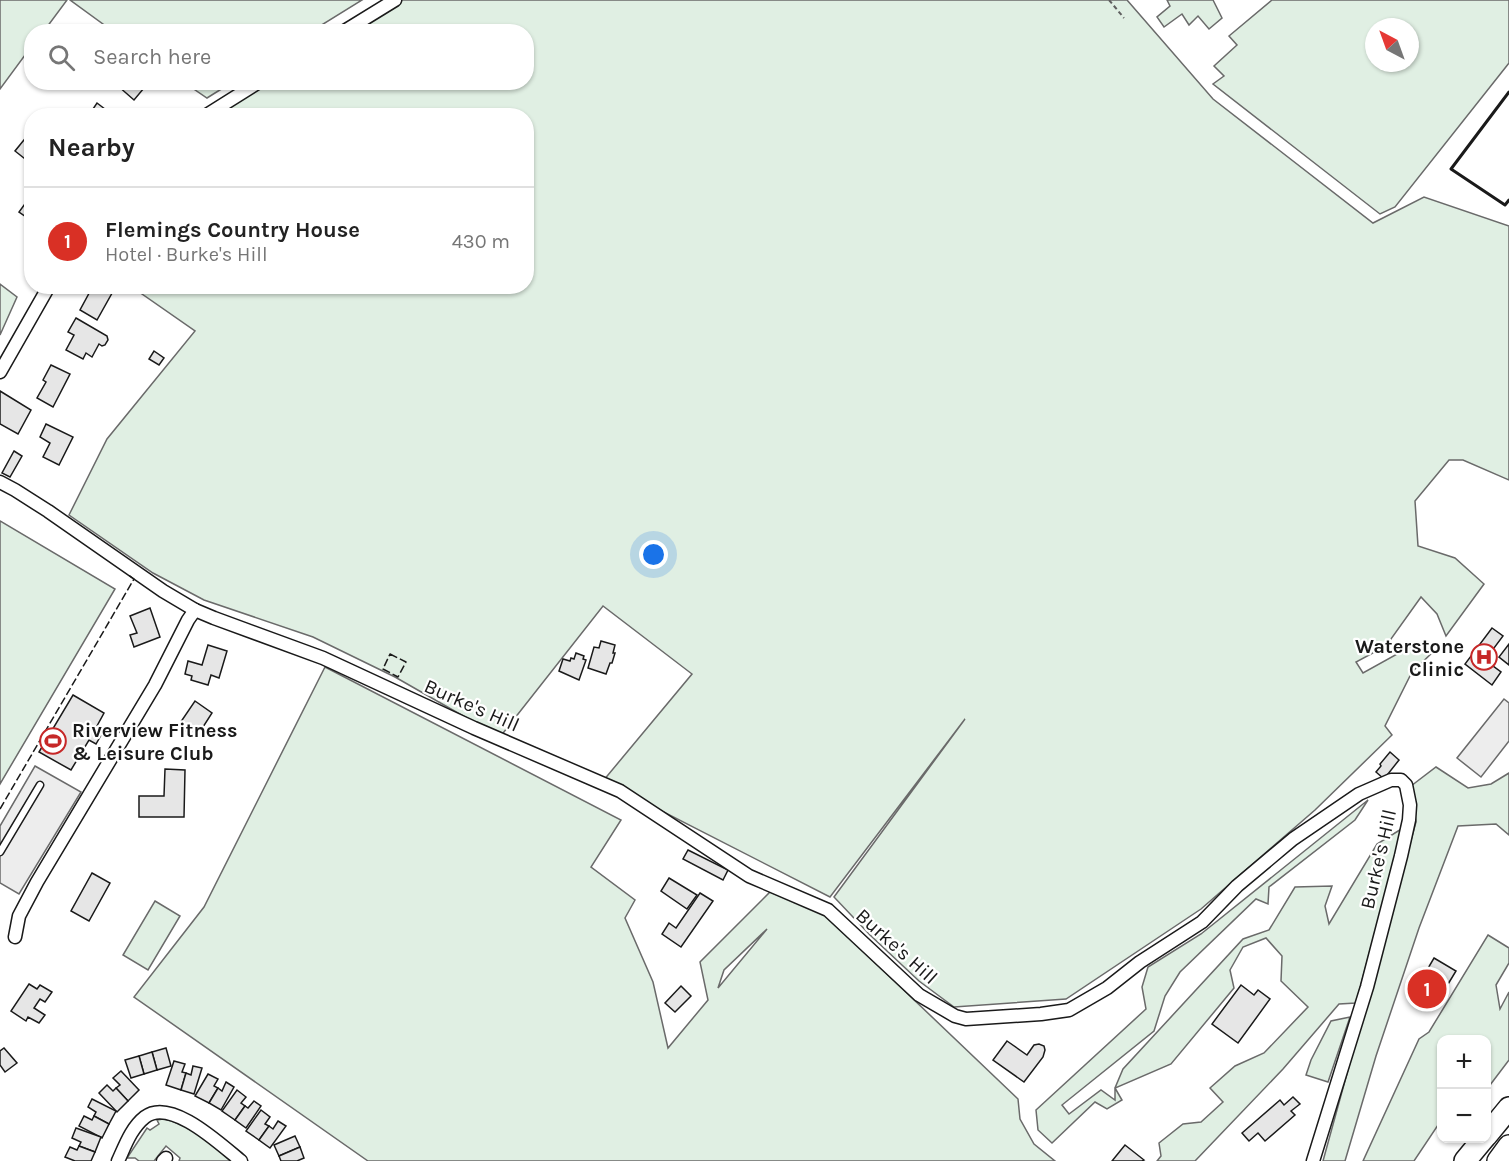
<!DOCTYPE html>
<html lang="en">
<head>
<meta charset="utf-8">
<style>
  :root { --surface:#fff; --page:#f2f2f2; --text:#222; --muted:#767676; --line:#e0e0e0; --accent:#d93025 }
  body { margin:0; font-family:Karla,sans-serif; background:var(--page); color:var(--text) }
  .controls { position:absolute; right:18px; bottom:18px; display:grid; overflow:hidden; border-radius:12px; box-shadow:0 2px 4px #0004 }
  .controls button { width:54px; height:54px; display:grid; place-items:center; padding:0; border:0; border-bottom:2px solid var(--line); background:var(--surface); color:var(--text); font:30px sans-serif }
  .compass { position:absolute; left:1365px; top:18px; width:54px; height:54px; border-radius:50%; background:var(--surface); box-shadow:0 2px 4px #0004; rotate:319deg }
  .you { position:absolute; left:654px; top:555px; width:21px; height:21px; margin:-15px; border:4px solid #fff; border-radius:50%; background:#1a73e8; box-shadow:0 0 0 9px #1a73e833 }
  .badge { display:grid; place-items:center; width:39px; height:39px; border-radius:50%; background:var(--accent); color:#fff; font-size:20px; font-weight:700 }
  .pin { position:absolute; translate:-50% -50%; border:3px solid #fff; box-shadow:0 2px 6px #0006 }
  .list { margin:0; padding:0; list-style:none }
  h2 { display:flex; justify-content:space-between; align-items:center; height:78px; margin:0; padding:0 24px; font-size:26px }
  h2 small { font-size:20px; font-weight:400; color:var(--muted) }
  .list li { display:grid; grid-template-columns:39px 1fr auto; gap:18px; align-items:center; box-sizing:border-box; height:108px; padding:0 24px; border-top:2px solid var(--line) }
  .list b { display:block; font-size:22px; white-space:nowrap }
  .list p { margin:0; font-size:20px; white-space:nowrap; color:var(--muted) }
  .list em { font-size:20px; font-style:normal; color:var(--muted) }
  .icon { flex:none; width:33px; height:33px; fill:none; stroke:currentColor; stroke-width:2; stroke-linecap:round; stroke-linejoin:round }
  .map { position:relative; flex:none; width:1509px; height:1161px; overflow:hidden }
  .search { position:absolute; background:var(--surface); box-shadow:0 2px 4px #0004; left:24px; top:24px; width:510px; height:66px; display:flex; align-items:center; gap:15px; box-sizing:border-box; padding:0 21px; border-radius:24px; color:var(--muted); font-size:22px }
  .panel { position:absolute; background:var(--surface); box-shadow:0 2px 4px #0004; left:24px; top:108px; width:510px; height:186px; border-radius:24px }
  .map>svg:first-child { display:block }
  .green { fill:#e0efe3; stroke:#6a6a6a; stroke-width:1.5; fill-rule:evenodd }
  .parking { fill:#ededed; stroke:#6a6a6a; stroke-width:1.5 }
  .building { fill:#e6e6e6; stroke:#1a1a1a; stroke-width:1.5 }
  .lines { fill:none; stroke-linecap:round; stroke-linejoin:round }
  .service-casing { stroke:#1a1a1a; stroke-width:9 }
  .minor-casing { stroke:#1a1a1a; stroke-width:15 }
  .trunk-casing { stroke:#1a1a1a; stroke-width:24 }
  .path { stroke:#5f5f5f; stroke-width:2; stroke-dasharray:4.5 3; stroke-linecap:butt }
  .service { stroke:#fff; stroke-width:6 }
  .minor { stroke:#fff; stroke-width:12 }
  .trunk { stroke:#fff; stroke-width:21 }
  .fence { stroke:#1a1a1a; stroke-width:1.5; stroke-dasharray:8 3; stroke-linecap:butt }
  .wall { stroke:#1a1a1a; stroke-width:3 }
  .labels { text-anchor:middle; stroke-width:4.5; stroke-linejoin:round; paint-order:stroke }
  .poi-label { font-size:20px; font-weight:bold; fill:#1a1a1a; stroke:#fff; text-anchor:end }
  .street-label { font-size:20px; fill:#1a1a1a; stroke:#fff }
</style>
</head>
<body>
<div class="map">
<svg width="1509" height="1161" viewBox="0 0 1509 1161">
  <rect width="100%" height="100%" fill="#fff"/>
  <g class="green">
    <polygon points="0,0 67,0 44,31 32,32 31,47 0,89"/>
    <polygon points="70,0 362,0 312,31 114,32"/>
    <polygon points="395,0 1127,0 1213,99 1373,223 1424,197 1509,226 1509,480 1463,460 1449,460 1415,501 1418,546 1455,558 1484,584 1446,636 1437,614 1421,597 1386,646 1356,662 1363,673 1415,644 1434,651 1412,672 1385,726 1392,735 1315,810 1201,909 1066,999 954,1007 919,981 870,935 834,897 965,719 830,897 603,781 692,674 603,606 500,737 395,677 313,637 204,600 153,573 69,515 107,439 195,331 132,287 526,286 526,116 203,115 257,83 526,82 526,32 342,31"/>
    <polygon points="1167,0 1213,0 1222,18 1209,29 1198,16 1189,25 1182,14 1164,27 1157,17 1170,6"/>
    <path d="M 1272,0 L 1509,0 L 1509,63 L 1395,207 L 1380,214 L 1213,84 L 1224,76 L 1214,66 L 1237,45 L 1229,36 ZM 1374,27 L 1410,27 L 1410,63 L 1374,63 Z"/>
    <polygon points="185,83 231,82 231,83 207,98"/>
    <polygon points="0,284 17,297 0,335"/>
    <polygon points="0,521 115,589 0,784"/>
    <path d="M 325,667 L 621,820 L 591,867 L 635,900 L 625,918 L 653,982 L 668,1048 L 708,1000 L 700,962 L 770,892 L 823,913 L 1018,1099 L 1020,1119 L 1034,1144 L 1055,1161 L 368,1161 L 134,997 L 204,907 ZM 767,929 L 718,988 L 724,970 Z"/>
    <polygon points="1436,767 1468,788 1491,784 1509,773 1509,835 1496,824 1458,826 1419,928 1376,1056 1345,1161 1323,1161 1416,822 1411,786"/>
    <polygon points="1368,800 1355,820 1269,887 1268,904 1256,899 1180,972 1165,996 1154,1031 1062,1105 1069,1114 1101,1090 1115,1100 1115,1088 1123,1069 1243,939 1269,930 1295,887 1332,886 1325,906 1329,924 1377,844 1403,828 1356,1003 1339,1004 1283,1069 1195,1161 1157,1161 1161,1156 1159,1143 1183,1124 1201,1122 1223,1102 1210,1088 1235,1066 1264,1053 1308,1007 1281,981 1282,956 1266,938 1243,947 1230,970 1234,988 1171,1064 1115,1088 1122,1100 1107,1109 1095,1102 1052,1143 1038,1130 1036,1110 1146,1009 1142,987 1148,967 1201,934"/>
    <polygon points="155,901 180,916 148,970 123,955"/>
    <polygon points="1488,935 1509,948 1509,963 1496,985 1500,1009 1509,992 1509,1060 1487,1089 1486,1040 1442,1040 1441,1123 1438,1125 1414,1161 1363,1161 1419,1039 1429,1032"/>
    <polygon points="1350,1017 1328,1082 1306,1075 1311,1060 1331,1021"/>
    <path d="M 163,1119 C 188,1123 213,1146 233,1161 L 179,1161 L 180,1158 L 166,1146 L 154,1161 L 139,1161 L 135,1158 L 127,1158 L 147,1128 L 150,1130 L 159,1124 L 157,1120 Z"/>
  </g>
  <g class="parking">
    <polygon points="1504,699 1509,703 1509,741 1481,777 1457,758"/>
    <polygon points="35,766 81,792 19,894 0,883 0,826"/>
  </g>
  <g class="building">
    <polygon points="121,82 149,82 134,100 118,86"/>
    <polygon points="97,103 114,116 95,116 91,112"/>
    <polygon points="32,130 32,159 29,162 15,151"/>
    <polygon points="30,197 32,198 32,221 19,212"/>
    <polygon points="93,286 116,286 97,320 80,310"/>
    <polygon points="76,318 107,336 108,340 105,345 102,346 99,344 92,357 86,353 83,359 66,350 74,335 68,332"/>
    <polygon points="154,351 164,358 159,365 149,359"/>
    <polygon points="51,365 70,374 53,407 37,398 46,382 43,380"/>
    <polygon points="0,391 31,410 18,434 0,424"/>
    <polygon points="46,424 73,437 59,465 43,457 50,443 40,437"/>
    <polygon points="14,451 22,456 10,477 2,473"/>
    <polygon points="150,608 160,637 134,647 130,635 137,633 130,616"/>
    <polygon points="1492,628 1503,636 1485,660 1501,672 1492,685 1465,664"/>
    <polygon points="601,641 615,645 613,653 615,653 612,663 610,663 606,674 588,668 594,647 599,648"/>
    <polygon points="1509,644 1509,665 1499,657"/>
    <polygon points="208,645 227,651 219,678 211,675 208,685 191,680 192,676 185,674 188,661 202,665"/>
    <polygon points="576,653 584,656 583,659 586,660 579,680 559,671 563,659 570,661 571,658 574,659"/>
    <polygon points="73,695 104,713 97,726 104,730 96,744 89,740 71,770 39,752"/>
    <polygon points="195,701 212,713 196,738 178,726"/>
    <polygon points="1390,752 1399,760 1384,779 1376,772 1381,766 1380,764"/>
    <polygon points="165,769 185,770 184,817 139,817 139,796 164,796"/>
    <polygon points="688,850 728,870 723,880 683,859"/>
    <polygon points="92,873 110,883 89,921 71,911"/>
    <polygon points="669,878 697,895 687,909 661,891"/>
    <polygon points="700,893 713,901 681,947 662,934 669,923 676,928"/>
    <polygon points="1434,958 1456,971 1439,999 1436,998 1431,1002 1428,1000 1429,994 1417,987"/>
    <polygon points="29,984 37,989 40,985 52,992 45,1002 40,999 34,1008 45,1015 39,1023 28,1017 26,1021 11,1011"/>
    <polygon points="1241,985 1254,995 1258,990 1270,999 1238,1043 1212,1024"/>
    <polygon points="681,986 691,996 675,1012 665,1003"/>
    <polygon points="1007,1041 1027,1055 1034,1045 1039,1044 1044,1046 1045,1050 1043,1057 1024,1082 993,1060"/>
    <polygon points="4,1048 17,1063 5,1072 0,1065 0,1051"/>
    <polygon points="166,1048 171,1066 157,1070 152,1052"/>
    <polygon points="152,1052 157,1070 144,1074 139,1056"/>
    <polygon points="139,1056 144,1074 131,1078 125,1060"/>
    <polygon points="174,1061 185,1064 182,1072 186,1073 181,1090 166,1085"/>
    <polygon points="193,1066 202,1068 194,1094 181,1090 186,1073 191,1075"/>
    <polygon points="121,1071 139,1090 128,1101 116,1088 120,1085 113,1078"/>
    <polygon points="208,1074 218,1079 214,1086 218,1088 209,1103 195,1096"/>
    <polygon points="226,1082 234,1087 221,1110 209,1103 218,1088 222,1091"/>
    <polygon points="107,1085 113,1091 116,1088 128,1101 117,1112 99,1093"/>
    <polygon points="237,1090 246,1097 241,1103 245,1106 235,1120 222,1111"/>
    <polygon points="1293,1097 1300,1104 1291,1111 1295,1115 1265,1141 1258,1133 1249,1141 1242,1133 1280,1100 1284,1105"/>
    <polygon points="92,1099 116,1111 109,1124 94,1116 96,1112 88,1107"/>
    <polygon points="254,1101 261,1106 246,1128 235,1120 245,1106 248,1108"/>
    <polygon points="261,1110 270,1117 265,1124 269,1126 259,1140 246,1131"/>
    <polygon points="84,1116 92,1120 94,1116 109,1124 102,1138 79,1126"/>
    <polygon points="278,1121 286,1126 270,1148 259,1140 269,1126 273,1129"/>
    <polygon points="76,1128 101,1137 95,1152 79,1146 81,1142 72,1138"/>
    <polygon points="295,1136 300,1147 279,1156 274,1145"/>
    <polygon points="1125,1145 1144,1160 1142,1161 1112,1161"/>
    <polygon points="79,1146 95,1152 91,1161 75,1161 65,1157 70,1147 77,1150"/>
    <polygon points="300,1147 304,1158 297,1161 281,1161 279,1156"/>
  </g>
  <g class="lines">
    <g class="service-casing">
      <polyline id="service" points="0,852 40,785"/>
    </g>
    <g class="minor-casing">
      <g id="minor">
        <polyline points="343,32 395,0"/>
        <polyline points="205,116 259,82"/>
        <polyline points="0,372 49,286"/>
        <polyline points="0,482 15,490 48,511 163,591 195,610 214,618 323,658 474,728 620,791 749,876 828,910 919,995 955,1016 966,1019 1041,1014 1069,1010 1107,988 1140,962 1202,922 1237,886 1293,839 1359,794 1391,780 1401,780 1406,785 1410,805 1409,820 1401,856 1367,987 1313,1161"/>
        <polyline points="15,937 19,916 37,882 155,685 188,620 195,610"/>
        <path d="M 118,1161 C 125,1146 131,1128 145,1117 C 171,1097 221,1145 241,1161"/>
        <polyline points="163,1161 166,1158"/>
      </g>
    </g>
    <g class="trunk-casing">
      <g id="trunk">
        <polyline points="1486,1136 1509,1108"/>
        <polyline points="1465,1161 1484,1138"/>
        <polyline points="1498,1161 1509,1146"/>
      </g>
    </g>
    <polyline class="path" points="1109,0 1124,18"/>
    <use href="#service" class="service"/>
    <use href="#minor" class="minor"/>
    <use href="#trunk" class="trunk"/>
    <g class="fence">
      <polygon points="390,654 406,662 398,677 383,669"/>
      <polyline points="0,809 134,579 127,574"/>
    </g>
    <polyline class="wall" points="1509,92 1451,169 1505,205 1509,200"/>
  </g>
  <defs>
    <g id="hospital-ring" transform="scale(1.35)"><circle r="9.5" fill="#fff" stroke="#c62828" stroke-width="1.5"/><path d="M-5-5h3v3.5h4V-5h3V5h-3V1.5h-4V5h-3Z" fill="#c62828"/></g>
    <g id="stadium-ring" transform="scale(1.35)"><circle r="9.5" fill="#fff" stroke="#c62828" stroke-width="1.5"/><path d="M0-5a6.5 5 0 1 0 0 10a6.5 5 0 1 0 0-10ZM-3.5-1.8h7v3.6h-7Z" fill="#c62828"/></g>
  </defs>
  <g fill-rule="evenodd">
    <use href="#hospital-ring" x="1484" y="657"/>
    <use href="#stadium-ring" x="53" y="741"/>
  </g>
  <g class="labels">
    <g class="poi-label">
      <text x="1464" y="653">Waterstone<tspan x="1464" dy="23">Clinic</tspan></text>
      <text x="72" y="737" text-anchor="start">Riverview Fitness<tspan x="72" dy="23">&amp; Leisure Club</tspan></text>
    </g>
    <g class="street-label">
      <text transform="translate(472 705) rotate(24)" y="7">Burke's Hill</text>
      <text transform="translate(1378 859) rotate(-77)" y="7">Burke's Hill</text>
      <text transform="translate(897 946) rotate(42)" y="7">Burke's Hill</text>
    </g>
  </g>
</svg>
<div class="controls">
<button>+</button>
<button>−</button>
</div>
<svg class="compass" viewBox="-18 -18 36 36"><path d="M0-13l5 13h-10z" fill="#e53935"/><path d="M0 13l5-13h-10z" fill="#767676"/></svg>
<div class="you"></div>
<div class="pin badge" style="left:1427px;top:989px">1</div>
<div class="search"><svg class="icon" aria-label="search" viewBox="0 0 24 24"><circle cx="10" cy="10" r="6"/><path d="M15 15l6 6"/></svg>Search here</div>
<section class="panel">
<h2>Nearby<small></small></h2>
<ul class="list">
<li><span class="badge">1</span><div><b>Flemings Country House</b><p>Hotel · Burke's Hill</p></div><em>430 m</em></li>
</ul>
</section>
</div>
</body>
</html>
